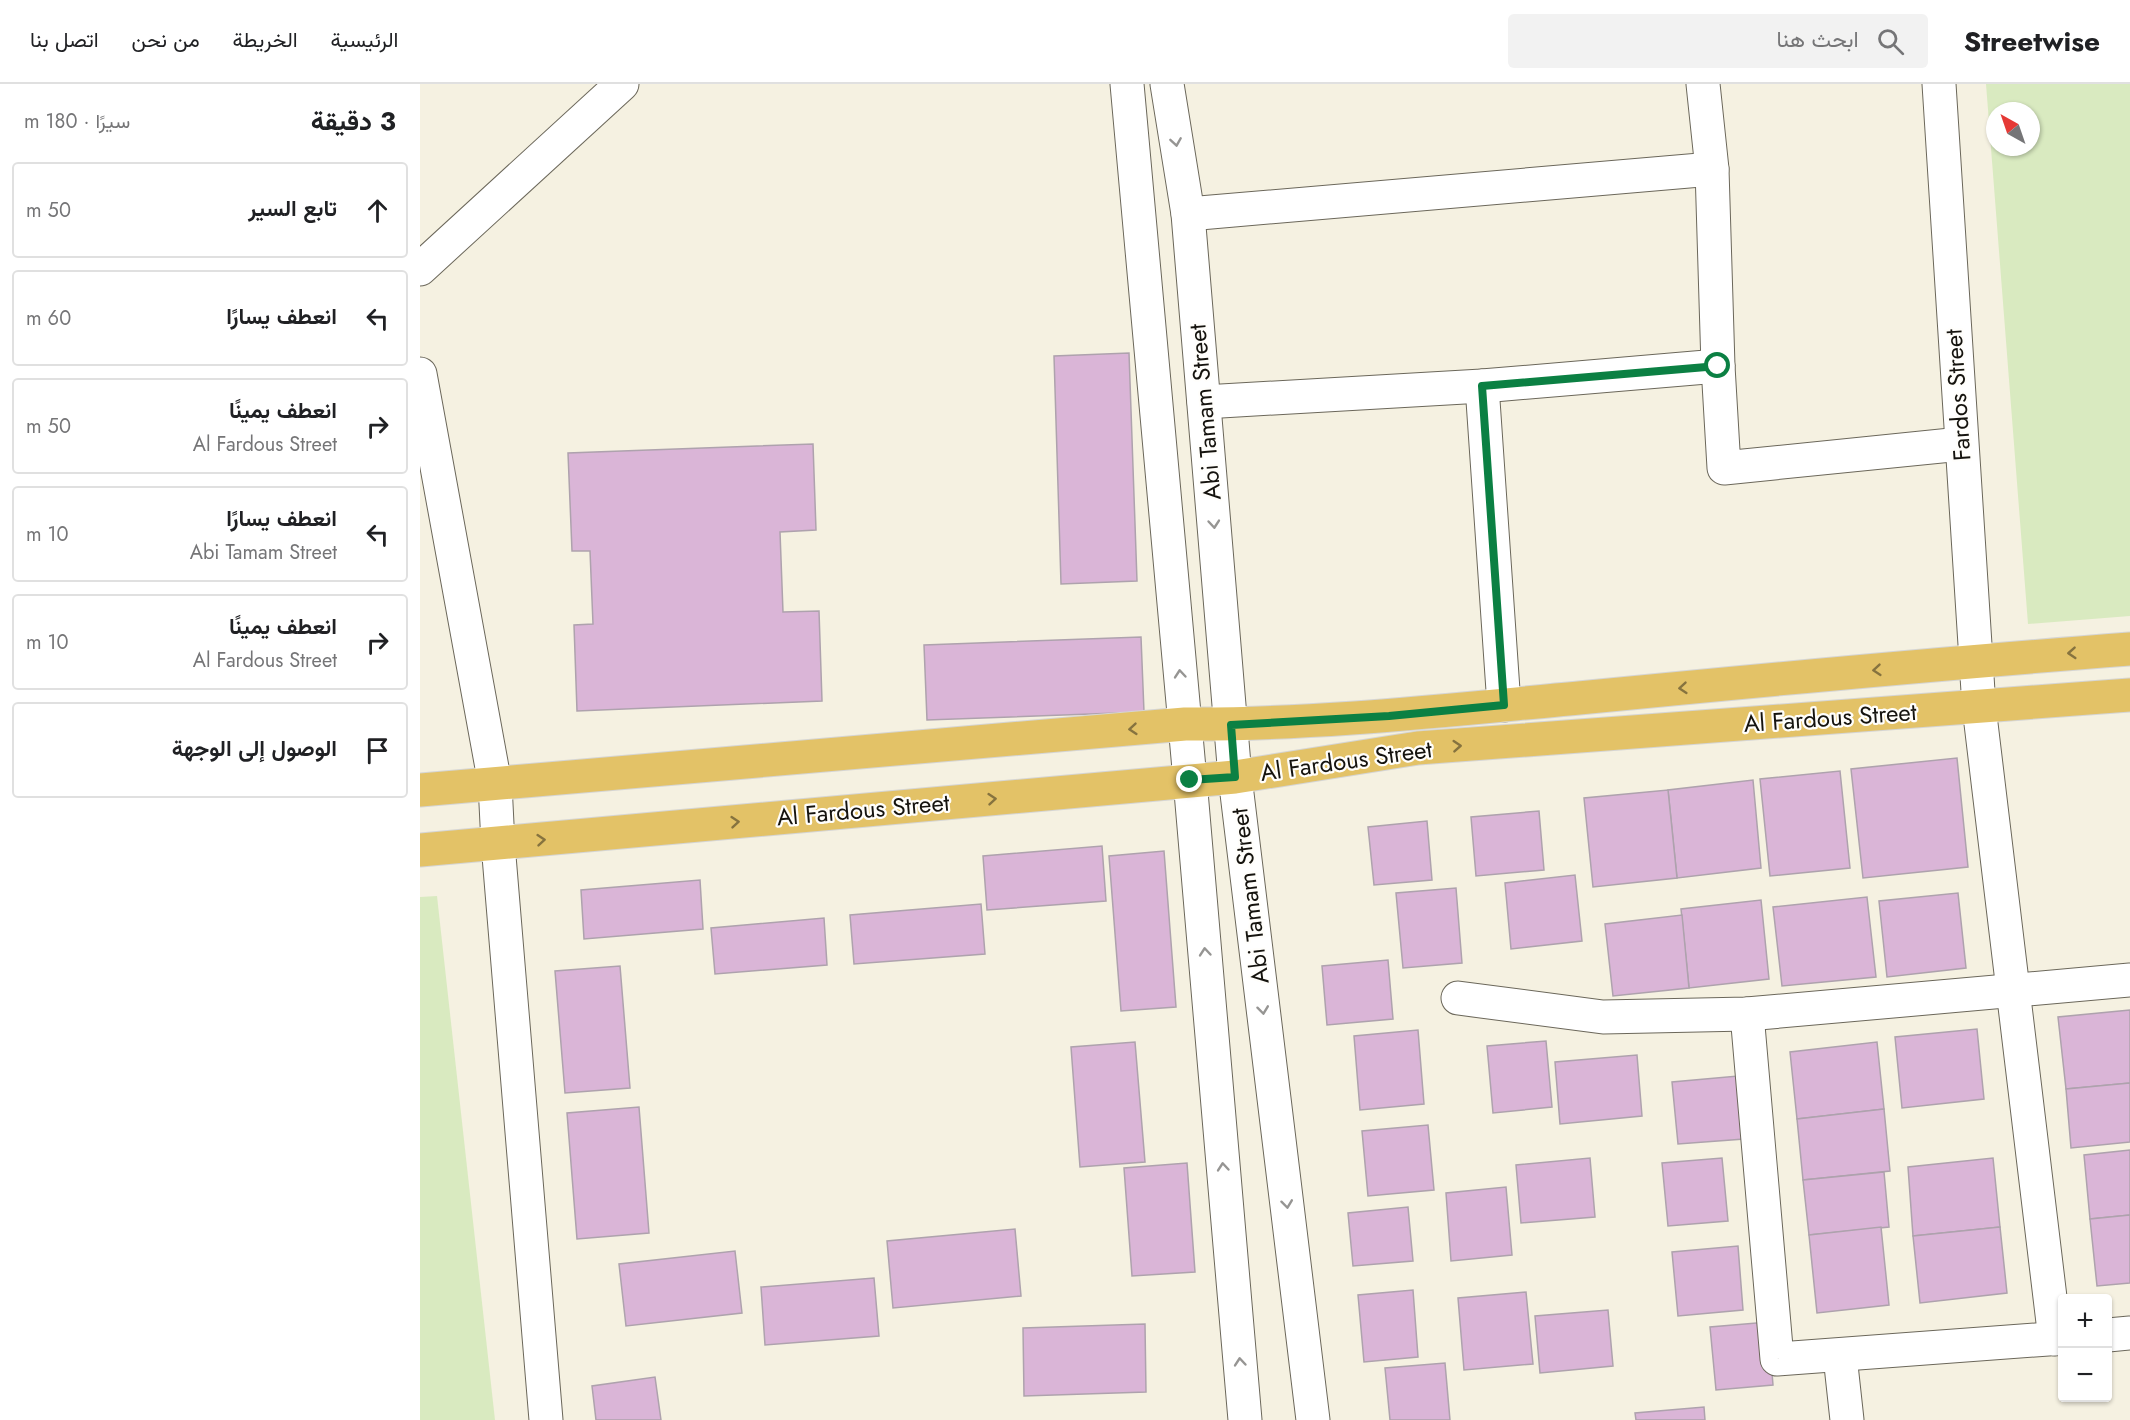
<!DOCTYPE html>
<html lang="ar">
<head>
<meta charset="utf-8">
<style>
  :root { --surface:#fff; --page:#f2f2f2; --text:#202124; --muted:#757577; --line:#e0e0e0 }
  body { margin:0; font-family:Jost,Vazirmatn,sans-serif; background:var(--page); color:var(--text); direction:rtl }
  .controls { position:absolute; right:18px; bottom:18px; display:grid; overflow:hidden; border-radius:6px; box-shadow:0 2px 4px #0004 }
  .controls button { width:54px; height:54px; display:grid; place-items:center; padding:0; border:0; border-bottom:2px solid var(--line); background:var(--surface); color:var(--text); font:30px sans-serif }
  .compass { position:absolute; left:1566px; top:18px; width:54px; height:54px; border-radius:50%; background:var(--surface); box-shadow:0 2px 4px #0004; rotate:320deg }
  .stop { position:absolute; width:18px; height:18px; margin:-14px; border:4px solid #0b8043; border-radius:50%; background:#fff }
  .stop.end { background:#0b8043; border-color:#fff; box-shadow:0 2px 6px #0008 }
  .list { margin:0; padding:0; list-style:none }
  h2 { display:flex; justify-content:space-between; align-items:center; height:78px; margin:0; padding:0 24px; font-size:26px }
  h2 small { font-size:20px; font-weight:400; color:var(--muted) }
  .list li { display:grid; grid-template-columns:39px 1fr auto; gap:18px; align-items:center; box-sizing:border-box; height:96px; margin:0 12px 12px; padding:0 12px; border:2px solid var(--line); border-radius:6px }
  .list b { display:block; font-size:22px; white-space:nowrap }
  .list p { margin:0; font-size:20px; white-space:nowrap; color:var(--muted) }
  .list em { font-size:20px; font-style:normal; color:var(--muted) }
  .icon { flex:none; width:33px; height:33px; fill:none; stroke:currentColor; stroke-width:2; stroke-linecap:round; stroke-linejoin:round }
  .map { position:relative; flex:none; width:1710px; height:1336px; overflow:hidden; direction:ltr }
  header { display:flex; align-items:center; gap:36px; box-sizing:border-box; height:84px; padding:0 30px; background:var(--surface); border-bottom:2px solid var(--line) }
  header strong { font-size:28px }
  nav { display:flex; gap:33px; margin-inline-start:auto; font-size:21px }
  .search { width:420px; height:54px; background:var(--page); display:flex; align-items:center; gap:15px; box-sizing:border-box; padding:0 21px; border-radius:6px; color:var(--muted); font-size:22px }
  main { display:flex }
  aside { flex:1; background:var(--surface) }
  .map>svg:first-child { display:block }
  .green { fill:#d9eac0; fill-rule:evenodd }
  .building { fill:#dab5d7; stroke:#aea2ad; stroke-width:1.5 }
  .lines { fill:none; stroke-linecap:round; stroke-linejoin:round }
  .minor-casing { stroke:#6b675a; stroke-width:35 }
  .major-casing { stroke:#d5d5d4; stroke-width:35 }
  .minor { stroke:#fff; stroke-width:33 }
  .major { stroke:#e3c267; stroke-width:33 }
  .oneway { stroke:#969593 }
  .oneway2 { stroke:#86733f }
  .route { stroke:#0b8043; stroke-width:8 }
  .labels { text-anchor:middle; stroke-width:4.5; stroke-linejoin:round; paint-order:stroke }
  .street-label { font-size:24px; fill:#15130e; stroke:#fffefb }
</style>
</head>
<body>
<header>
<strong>Streetwise</strong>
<div class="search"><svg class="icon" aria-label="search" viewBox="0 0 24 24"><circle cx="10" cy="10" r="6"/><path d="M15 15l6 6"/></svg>ابحث هنا</div>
<nav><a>الرئيسية</a><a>الخريطة</a><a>من نحن</a><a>اتصل بنا</a></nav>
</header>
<main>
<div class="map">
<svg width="1710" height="1336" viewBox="0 0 1710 1336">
  <rect width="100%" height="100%" fill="#f5f1e1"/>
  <g class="green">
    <path d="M 1566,0 L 1710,0 L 1710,532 L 1608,540 ZM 1575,27 L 1611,27 L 1611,63 L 1575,63 Z"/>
    <polygon points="17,812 75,1336 0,1336 0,813"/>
  </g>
  <g class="building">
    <polygon points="709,269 717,497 641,500 634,272"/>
    <polygon points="393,360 396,446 360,448 363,528 399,527 402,617 157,627 154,541 173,540 170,467 152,467 148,369"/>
    <polygon points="721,553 724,628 507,636 504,561"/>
    <polygon points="1537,674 1548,783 1443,794 1431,685"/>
    <polygon points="1420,687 1430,784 1350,792 1340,695"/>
    <polygon points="1333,696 1341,784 1257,794 1248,706"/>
    <polygon points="1248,706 1257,794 1173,803 1164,714"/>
    <polygon points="1119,727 1124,786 1056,792 1051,733"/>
    <polygon points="1007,737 1012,796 954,801 948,743"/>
    <polygon points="682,762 686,817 567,826 563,772"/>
    <polygon points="744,767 756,923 701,927 689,772"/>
    <polygon points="1155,791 1162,857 1091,865 1085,799"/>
    <polygon points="280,796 283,845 164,855 161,806"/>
    <polygon points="1036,804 1042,879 983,884 976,809"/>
    <polygon points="1538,809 1546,884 1467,893 1459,817"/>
    <polygon points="1447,813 1456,893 1362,902 1353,823"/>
    <polygon points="1341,816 1349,895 1269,904 1261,825"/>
    <polygon points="561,820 565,870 434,880 430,831"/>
    <polygon points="1262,831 1269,904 1193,912 1185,840"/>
    <polygon points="404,834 407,881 295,890 291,844"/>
    <polygon points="968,876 973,935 907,941 902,882"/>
    <polygon points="200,882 210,1004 145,1009 135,887"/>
    <polygon points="1710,926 1710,999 1646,1005 1638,933"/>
    <polygon points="1557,945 1564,1015 1482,1024 1475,953"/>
    <polygon points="998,946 1004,1020 940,1026 934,952"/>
    <polygon points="1126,957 1132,1023 1073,1029 1067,962"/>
    <polygon points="715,958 725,1078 660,1083 651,963"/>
    <polygon points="1457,958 1464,1025 1377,1035 1370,968"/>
    <polygon points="1217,971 1222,1032 1140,1040 1135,978"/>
    <polygon points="1318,992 1324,1055 1258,1060 1252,998"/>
    <polygon points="1710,999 1710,1058 1651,1064 1646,1005"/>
    <polygon points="219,1023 229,1149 157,1155 147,1029"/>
    <polygon points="1464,1025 1470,1087 1383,1096 1377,1035"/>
    <polygon points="1008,1041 1014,1106 948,1112 942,1047"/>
    <polygon points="1710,1066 1710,1131 1670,1135 1664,1071"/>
    <polygon points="1170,1074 1175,1133 1101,1139 1096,1081"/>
    <polygon points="1302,1074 1308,1137 1248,1142 1242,1079"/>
    <polygon points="1573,1074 1580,1143 1493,1152 1488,1083"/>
    <polygon points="767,1079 775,1188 712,1192 704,1084"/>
    <polygon points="1464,1088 1469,1143 1389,1151 1383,1096"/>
    <polygon points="1086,1103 1092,1171 1031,1177 1026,1109"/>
    <polygon points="988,1123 993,1177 933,1182 928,1129"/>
    <polygon points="1710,1131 1710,1199 1677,1202 1670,1135"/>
    <polygon points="1461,1143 1469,1221 1397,1229 1389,1151"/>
    <polygon points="1580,1143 1587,1209 1500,1219 1493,1152"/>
    <polygon points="595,1145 601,1212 473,1224 467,1157"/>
    <polygon points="1318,1162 1323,1226 1258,1232 1252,1168"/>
    <polygon points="315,1167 322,1229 206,1242 199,1180"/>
    <polygon points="454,1194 459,1252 345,1261 341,1203"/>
    <polygon points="993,1206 998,1273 944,1278 938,1211"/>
    <polygon points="1106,1208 1113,1280 1044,1286 1038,1214"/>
    <polygon points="1188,1226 1193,1282 1120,1289 1115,1232"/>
    <polygon points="1348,1238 1353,1301 1296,1306 1290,1243"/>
    <polygon points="725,1240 726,1308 604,1312 603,1244"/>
    <polygon points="1025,1279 1030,1336 970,1336 965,1284"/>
    <polygon points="235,1293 241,1336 176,1336 172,1302"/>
    <polygon points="1284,1323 1285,1336 1216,1336 1215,1329"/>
  </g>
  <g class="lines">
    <g class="minor-casing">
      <g id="minor">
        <polyline points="707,0 770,696 825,1336"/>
        <polyline points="747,0 768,130 815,693 893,1336"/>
        <polyline points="1283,0 1292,85 1298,282 1304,384 1541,360"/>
        <polyline points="1519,0 1559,623 1635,1255"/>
        <polyline points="768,130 1292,85"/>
        <polyline points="0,185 202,0"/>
        <polyline points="0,290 75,700 78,760 126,1336"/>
        <polyline points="1062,302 1084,621"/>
        <polyline points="784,318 1062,302 1298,282"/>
        <polyline points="1038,914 1183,933 1327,930 1710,896"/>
        <polyline points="1327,930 1357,1275 1642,1254"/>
        <polyline points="1688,1251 1710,1249"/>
        <polyline points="1420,1272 1427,1336"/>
      </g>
    </g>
    <g class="major-casing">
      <g id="major">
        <path d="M 0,706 L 765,640 C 897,641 1028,626 1159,614 C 1343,596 1526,579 1710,565"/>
        <polyline points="0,766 815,693 998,664 1710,611"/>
      </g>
    </g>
    <use href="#minor" class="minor"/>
    <use href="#major" class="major"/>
  </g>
  <defs><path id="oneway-chevron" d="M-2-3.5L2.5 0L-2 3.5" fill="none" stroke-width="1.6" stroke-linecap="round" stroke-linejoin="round" transform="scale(1.5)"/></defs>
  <g class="oneway">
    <use href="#oneway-chevron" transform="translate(756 58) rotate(81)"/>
    <use href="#oneway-chevron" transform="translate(794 440) rotate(85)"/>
    <use href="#oneway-chevron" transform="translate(760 590) rotate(-95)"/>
    <use href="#oneway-chevron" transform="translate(785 868) rotate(-95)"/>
    <use href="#oneway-chevron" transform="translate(843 926) rotate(83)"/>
    <use href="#oneway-chevron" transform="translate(803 1083) rotate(-95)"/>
    <use href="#oneway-chevron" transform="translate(867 1120) rotate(83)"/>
    <use href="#oneway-chevron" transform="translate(820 1278) rotate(-95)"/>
  </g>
  <g class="oneway2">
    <use href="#oneway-chevron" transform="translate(1652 569) rotate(176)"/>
    <use href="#oneway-chevron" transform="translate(1457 586) rotate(175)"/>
    <use href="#oneway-chevron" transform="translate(1263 604) rotate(175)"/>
    <use href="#oneway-chevron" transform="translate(713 645) rotate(175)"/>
    <use href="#oneway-chevron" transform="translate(1037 662) rotate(-4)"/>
    <use href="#oneway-chevron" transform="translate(572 715) rotate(-5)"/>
    <use href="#oneway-chevron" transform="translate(315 738) rotate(-5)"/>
    <use href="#oneway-chevron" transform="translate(121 756) rotate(-5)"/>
  </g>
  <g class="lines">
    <polyline class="route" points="770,696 815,693 811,641 969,632 1084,621 1062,302 1298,282"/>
  </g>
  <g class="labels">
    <g class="street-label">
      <text transform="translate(1538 311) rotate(-94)" y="8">Fardos Street</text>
      <text transform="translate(785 328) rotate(-95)" y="8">Abi Tamam Street</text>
      <text transform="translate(1410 634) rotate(-4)" y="8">Al Fardous Street</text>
      <text transform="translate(926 677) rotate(-8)" y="8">Al Fardous Street</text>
      <text transform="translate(443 726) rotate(-5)" y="8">Al Fardous Street</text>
      <text transform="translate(830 812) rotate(-97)" y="8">Abi Tamam Street</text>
    </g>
  </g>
</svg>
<div class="controls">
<button>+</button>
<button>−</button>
</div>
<svg class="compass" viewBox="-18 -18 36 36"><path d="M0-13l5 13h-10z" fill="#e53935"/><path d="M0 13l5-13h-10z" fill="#757577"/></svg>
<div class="stop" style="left:1298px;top:282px"></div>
<div class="stop end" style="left:770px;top:696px"></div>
</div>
<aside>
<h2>3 دقيقة<small>سيرًا · 180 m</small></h2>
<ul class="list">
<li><svg class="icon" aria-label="ahead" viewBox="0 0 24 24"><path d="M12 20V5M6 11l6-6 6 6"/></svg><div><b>تابع السير</b></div><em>50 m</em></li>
<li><svg class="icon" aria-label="left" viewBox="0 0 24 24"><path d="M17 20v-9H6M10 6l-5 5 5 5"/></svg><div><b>انعطف يسارًا</b></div><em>60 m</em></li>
<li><svg class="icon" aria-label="right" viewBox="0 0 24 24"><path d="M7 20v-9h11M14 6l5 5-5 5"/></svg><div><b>انعطف يمينًا</b><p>Al Fardous Street</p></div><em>50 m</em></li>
<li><svg class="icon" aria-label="left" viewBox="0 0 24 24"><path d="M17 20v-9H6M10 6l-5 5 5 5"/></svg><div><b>انعطف يسارًا</b><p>Abi Tamam Street</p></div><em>10 m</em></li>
<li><svg class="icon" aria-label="right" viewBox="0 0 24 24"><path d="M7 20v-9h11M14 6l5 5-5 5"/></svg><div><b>انعطف يمينًا</b><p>Al Fardous Street</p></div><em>10 m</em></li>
<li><svg class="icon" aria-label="arrive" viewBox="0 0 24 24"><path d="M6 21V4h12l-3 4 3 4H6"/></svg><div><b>الوصول إلى الوجهة</b></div></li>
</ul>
</aside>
</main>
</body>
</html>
